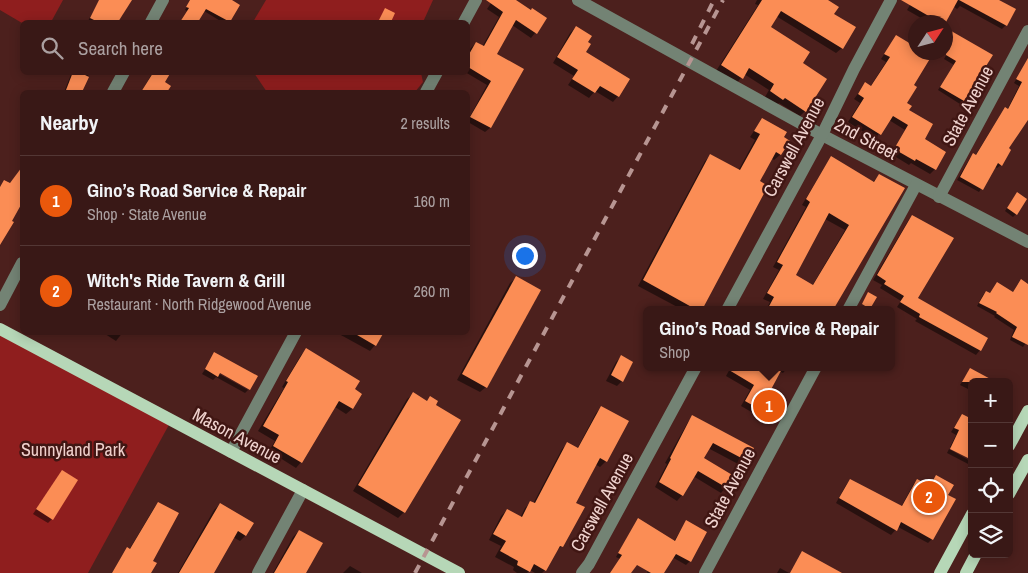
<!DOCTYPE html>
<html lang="en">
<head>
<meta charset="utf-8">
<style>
  :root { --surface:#391816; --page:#442523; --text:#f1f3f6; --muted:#aba0a1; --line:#533735; --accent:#ea580c }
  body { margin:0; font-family:"Archivo Narrow",sans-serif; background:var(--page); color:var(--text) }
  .controls { position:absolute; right:15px; bottom:15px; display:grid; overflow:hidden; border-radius:8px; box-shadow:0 2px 12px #0003 }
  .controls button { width:45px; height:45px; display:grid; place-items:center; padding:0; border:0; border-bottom:1px solid var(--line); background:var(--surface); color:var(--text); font:25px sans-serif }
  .compass { position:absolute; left:908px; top:15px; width:45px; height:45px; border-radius:50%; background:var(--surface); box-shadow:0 2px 12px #0003; rotate:54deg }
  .you { position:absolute; left:524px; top:255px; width:18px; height:18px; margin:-12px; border:4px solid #fff; border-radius:50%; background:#1a73e8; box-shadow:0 0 0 8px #1a73e833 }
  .badge { display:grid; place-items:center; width:32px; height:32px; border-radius:50%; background:var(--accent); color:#fff; font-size:16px; font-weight:700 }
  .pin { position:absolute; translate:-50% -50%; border:2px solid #fff; box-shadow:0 1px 5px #0006 }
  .popup { position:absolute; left:643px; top:306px; width:252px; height:65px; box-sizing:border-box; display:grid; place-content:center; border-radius:8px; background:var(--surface); filter:drop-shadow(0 1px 4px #0005); font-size:16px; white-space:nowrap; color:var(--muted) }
  .popup b { font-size:19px; color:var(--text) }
  .popup::after { content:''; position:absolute; left:50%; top:100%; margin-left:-10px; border:10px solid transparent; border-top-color:var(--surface) }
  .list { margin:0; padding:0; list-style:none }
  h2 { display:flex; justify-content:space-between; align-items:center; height:65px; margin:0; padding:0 20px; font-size:21px }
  h2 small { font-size:16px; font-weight:400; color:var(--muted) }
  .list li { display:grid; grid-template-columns:32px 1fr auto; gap:15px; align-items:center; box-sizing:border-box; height:90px; padding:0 20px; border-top:1px solid var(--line) }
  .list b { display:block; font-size:19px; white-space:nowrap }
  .list p { margin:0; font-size:16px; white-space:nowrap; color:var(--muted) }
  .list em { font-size:16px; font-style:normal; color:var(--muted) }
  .icon { flex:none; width:28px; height:28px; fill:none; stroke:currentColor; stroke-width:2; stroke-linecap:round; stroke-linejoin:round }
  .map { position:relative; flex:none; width:1028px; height:573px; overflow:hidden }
  .search { position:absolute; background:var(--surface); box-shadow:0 2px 12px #0003; left:20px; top:20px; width:450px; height:55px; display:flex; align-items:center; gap:12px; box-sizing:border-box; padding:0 18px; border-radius:8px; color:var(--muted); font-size:19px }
  .panel { position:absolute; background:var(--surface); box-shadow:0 2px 12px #0003; left:20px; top:90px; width:450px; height:245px; border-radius:8px }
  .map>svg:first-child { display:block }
  .green { fill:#8f1e1e }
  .shadow { fill:#0007; fill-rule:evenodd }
  .building { fill:#fb8d55; fill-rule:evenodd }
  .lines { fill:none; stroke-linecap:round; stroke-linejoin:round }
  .minor { stroke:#738374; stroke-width:12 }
  .major { stroke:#b6d7b7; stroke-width:12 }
  .rail { stroke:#b79592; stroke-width:4; stroke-dasharray:9 9; stroke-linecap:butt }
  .labels { text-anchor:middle; stroke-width:5; stroke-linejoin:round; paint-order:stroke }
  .street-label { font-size:18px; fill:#f0d3cf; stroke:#401613 }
  .park-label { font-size:18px; fill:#f0d0cc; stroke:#401613 }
</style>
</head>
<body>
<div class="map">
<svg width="1028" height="573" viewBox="0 0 1028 573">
  <rect width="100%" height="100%" fill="#4c201d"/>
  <g class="green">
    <polygon points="0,0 63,0 51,22 22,23 0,10"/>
    <polygon points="266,0 433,0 423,22 253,22"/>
    <polygon points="254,73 421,73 423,82 415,92 267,92"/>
    <polygon points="0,329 171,421 88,573 0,573"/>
  </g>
  <g class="shadow">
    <polygon points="100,0 130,0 117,22 91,22 88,21"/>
    <polygon points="190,0 230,0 238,5 228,22 222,22 204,11 197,22 180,22 187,11 185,10"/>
    <polygon points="493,0 515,0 546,19 531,38 512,25 495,54 522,70 490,128 485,132 468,122 468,120 487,85 465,72 468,72 468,54 471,48 476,43 482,47 499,17 487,9"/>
    <polygon points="757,0 825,0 833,15 842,48 836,53 776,16 769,27 801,64 805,111 800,116 779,103 777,105 765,97 769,90 744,74 736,84 716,71 758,5 755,4"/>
    <polygon points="913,0 997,0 1006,25 1002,29 960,6 957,9 953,6 944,22 928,22 907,10"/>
    <polygon points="576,27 586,42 584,53 618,96 613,102 595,91 589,98 568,85 574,76 553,63 570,33"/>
    <polygon points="896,37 912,85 906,103 907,111 923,140 935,169 930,174 911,163 909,165 891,154 905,130 889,120 875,139 848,122 860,103 854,99 865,84 870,87 886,62 881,59"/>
    <polygon points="955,40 963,101 960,104 938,90 954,65 944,59"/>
    <polygon points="1026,63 1028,64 1028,120 1007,148 1001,165 997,168 995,167 979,192 957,180 970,158 973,155 975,156 1002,112 1005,108 1007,110 1019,86 1014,83"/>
    <polygon points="72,72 90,72 80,92 64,92"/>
    <polygon points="153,72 170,72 163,83 169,86 165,92 141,92"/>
    <polygon points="762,119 788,141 780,155 774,160 771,158 758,182 700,310 683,310 638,286 705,161 710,156 738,171 755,140 750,137"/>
    <path d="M 831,158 L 873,182 L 879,175 L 831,310 L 766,310 L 770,302 L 763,299 L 779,270 L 773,267 L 806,207 L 802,205 L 827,163 ZM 825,219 L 845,230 L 812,286 L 794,276 Z"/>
    <polygon points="22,169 22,200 0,242 0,187 4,182 9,184"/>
    <polygon points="1015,196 1016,214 1013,217 1005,211"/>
    <polygon points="912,216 917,298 980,350 976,355 915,321 917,319 897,307 901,301 880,288 882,285 873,280 908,221"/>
    <polygon points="516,278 486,387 480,392 457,380 510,283"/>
    <polygon points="997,283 1012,293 1018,284 1028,285 1028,340 1023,347 1010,340 1014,330 994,317 995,316 977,306 983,295 986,292 989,294"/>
    <polygon points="102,332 123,332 116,341"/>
    <polygon points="340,332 382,332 375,345 370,351 339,334"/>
    <polygon points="306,350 360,394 352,409 346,414 335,407 301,462 296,468 269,451 275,441 258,431 284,388 282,387 301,355"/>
    <polygon points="215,354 214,371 248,390 245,393 216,377 213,380 202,374"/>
    <polygon points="621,357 622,381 617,386 606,381 616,362"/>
    <polygon points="731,367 788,367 783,373 779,371 765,397 772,416 767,421 741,406 750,390 726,376"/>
    <polygon points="970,370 972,382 972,391 960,385"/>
    <polygon points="413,394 426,402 430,398 434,405 459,420 404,512 398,518 353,491 407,399"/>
    <polygon points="601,408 606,461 600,467 595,464 575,503 562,546 555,552 545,570 542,573 535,573 530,570 527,573 517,573 513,570 514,567 495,557 501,546 489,540 501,516 507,510 520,518 525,508 531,502 533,504 562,449 567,444 577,449 596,413"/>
    <polygon points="962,415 972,459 950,447 956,435 951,432"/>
    <polygon points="693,417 752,449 746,460 740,465 708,448 703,459 726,487 721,493 693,476 682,495 677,501 655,487 667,464 665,463 688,422"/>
    <polygon points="949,449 972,462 972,466 947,453"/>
    <polygon points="62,471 52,519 48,523 33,514"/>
    <polygon points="936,477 946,496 932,539 928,543 898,527 891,535 836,503 846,485 850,480 901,507 913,485 917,480 929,487"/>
    <polygon points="158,503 149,573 112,573 123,554 128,549 129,550 154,508"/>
    <polygon points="220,504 252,523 245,536 240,541 233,537 212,573 178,573 214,510"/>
    <polygon points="686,522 690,561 686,565 672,557 663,573 647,573 663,541 674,541"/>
    <polygon points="635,524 630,573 610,573 620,559 616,557"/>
    <polygon points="299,531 305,573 273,573 293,537"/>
    <polygon points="350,566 362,573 343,573"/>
    <polygon points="780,568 789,573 777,573"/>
  </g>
  <g class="building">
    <polygon points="99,0 132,0 118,22 98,22 90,18"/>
    <polygon points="190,0 232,0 240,5 230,22 206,9 198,22 180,22 189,8 186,7"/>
    <polygon points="486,0 516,0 531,10 532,8 547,18 537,34 516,20 497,54 524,69 491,128 470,117 491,81 468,67 468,56 476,42 484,46 503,12"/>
    <polygon points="762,0 828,0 839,7 834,14 856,27 843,49 781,11 771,27 810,52 803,63 827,79 806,112 785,98 783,100 770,91 774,84 749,68 743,79 721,65"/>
    <polygon points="901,0 958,0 946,22 939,22"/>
    <polygon points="959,0 999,0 1016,9 1007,26"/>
    <polygon points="385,8 395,13 391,22 378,22"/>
    <polygon points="576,26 592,36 588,42 591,44 586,52 630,79 619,97 600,86 595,93 572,79 578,70 557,57"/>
    <polygon points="946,28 993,55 964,101 940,87 956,61 946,55"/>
    <polygon points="896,35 916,47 916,52 934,52 914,85 917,87 907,103 912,106 909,110 933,124 925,139 946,152 936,170 916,159 915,161 894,149 908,125 893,116 881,135 852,117 864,98 858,94 865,82 871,86 890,57 884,54"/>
    <polygon points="1028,58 1028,120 1009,148 1011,150 1002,166 998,163 983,190 960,177 973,153 976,155 1005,107 1008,109 1022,82 1016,79"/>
    <polygon points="73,72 79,72 89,77 82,92 71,92 66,90"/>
    <polygon points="155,72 171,72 165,82 171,86 167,92 141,92 153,73"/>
    <polygon points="762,118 787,132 784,137 790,141 781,155 776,152 760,181 768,186 702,310 697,310 643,280 710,154 740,170 760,134 754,131"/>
    <path d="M 831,156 L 874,182 L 879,174 L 905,188 L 833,310 L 767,310 L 774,297 L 767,293 L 783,265 L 777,262 L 810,202 L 806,199 ZM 829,213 L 849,225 L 813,285 L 796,275 Z"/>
    <polygon points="22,167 22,203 12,221 14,222 0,245 0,187 4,180 10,183"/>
    <polygon points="1017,192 1027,199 1017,215 1007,208"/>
    <polygon points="912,215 954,238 918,298 988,338 981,351 919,317 920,314 900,302 904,296 884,284 886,281 877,275"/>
    <polygon points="516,276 541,290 487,388 462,374"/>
    <polygon points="1021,279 1028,284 1028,345 1012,337 1017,327 996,313 997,312 979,303 986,291 990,293 997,282 1013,292"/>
    <polygon points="868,292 877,297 870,309 862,304"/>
    <polygon points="352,332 384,332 376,346"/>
    <polygon points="306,348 360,381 355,389 362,394 353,409 339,401 302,463 273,446 279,435 263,426 288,382 286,381"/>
    <polygon points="214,352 258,376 250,390 220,373 218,377 205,369"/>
    <polygon points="621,355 633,362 623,382 611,375"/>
    <polygon points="724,367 783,367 767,397 780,404 773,417 745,401 754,385"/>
    <polygon points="970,368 996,382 962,382"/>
    <polygon points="413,392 427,401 430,396 438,401 436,405 461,420 405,513 358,485"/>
    <polygon points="601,406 629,421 607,462 600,458 576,503 585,507 563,547 560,546 546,571 534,564 530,572 517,565 518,561 500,551 506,541 493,534 507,509 522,517 530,501 535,503 567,442 578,448"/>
    <polygon points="962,414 972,419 972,460 950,449 959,430 954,428"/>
    <polygon points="692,415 754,448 747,461 713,443 704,458 734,476 727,488 698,471 683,496 659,482 671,459 670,458"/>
    <polygon points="62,470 78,480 53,520 36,509"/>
    <polygon points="936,475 954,485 948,495 956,499 933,540 901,522 897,531 839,498 850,479 902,506 917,479 930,486"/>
    <polygon points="158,502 179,513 153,561 157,563 151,573 112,573 127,547 130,549"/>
    <polygon points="220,503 254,523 246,536 238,531 214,573 179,573"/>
    <polygon points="638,518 675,541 686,520 707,532 691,562 676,554 664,573 651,573 637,565 631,573 610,573 622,555 618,553"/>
    <polygon points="299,530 323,543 306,573 274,573"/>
    <polygon points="802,551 842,573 790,573"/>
  </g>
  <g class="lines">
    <g class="minor">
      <polyline points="578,0 822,135 1028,242"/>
      <polyline points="151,22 163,0"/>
      <polyline points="464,22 476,0"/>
      <polyline points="113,92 124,72"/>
      <polyline points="426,92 437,72"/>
      <polyline points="939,197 1028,31"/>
      <polyline points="0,305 22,263"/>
      <polyline points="727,310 822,135 854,69 891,0"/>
      <polyline points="848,310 916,185"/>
      <polyline points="231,452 296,332"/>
      <polyline points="258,573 303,490"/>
      <polyline points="582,573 589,564 696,367"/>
      <polyline points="705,573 816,367"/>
    </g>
    <g class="major">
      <polyline points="0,329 459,573"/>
      <polyline points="1009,446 1028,411"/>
      <polyline points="1009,494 1028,460"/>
      <polyline points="940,573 972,514"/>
      <polyline points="966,573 976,554"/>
    </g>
    <g class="rail">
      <polyline points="692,44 714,0"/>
      <polyline points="415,573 723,0"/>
    </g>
  </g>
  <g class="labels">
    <g class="street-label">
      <text transform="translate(968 106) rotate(-62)" y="6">State Avenue</text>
      <text transform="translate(866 139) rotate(28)" y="6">2nd Street</text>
      <text transform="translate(794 147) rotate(-62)" y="6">Carswell Avenue</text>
      <text transform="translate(237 436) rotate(28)" y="6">Mason Avenue</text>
      <text transform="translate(730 488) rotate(-62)" y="6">State Avenue</text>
      <text transform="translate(602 502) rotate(-61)" y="6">Carswell Avenue</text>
    </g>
    <g class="park-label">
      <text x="73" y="456">Sunnyland Park</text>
    </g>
  </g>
</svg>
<div class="controls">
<button>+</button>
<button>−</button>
<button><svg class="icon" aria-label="locate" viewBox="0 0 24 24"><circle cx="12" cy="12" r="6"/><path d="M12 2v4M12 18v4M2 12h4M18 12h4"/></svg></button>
<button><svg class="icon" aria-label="layers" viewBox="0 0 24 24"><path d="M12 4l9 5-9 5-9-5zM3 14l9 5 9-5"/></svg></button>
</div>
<svg class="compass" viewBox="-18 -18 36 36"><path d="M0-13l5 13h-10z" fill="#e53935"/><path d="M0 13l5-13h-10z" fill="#aba0a1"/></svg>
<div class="you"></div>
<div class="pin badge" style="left:769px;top:406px">1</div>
<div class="popup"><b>Gino’s Road Service &amp; Repair</b>Shop</div>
<div class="pin badge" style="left:929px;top:497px">2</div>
<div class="search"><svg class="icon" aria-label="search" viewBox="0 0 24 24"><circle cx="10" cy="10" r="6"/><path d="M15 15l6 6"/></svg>Search here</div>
<section class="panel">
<h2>Nearby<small>2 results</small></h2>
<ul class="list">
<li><span class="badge">1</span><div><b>Gino’s Road Service &amp; Repair</b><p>Shop · State Avenue</p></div><em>160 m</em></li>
<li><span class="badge">2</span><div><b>Witch's Ride Tavern &amp; Grill</b><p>Restaurant · North Ridgewood Avenue</p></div><em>260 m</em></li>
</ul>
</section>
</div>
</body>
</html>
